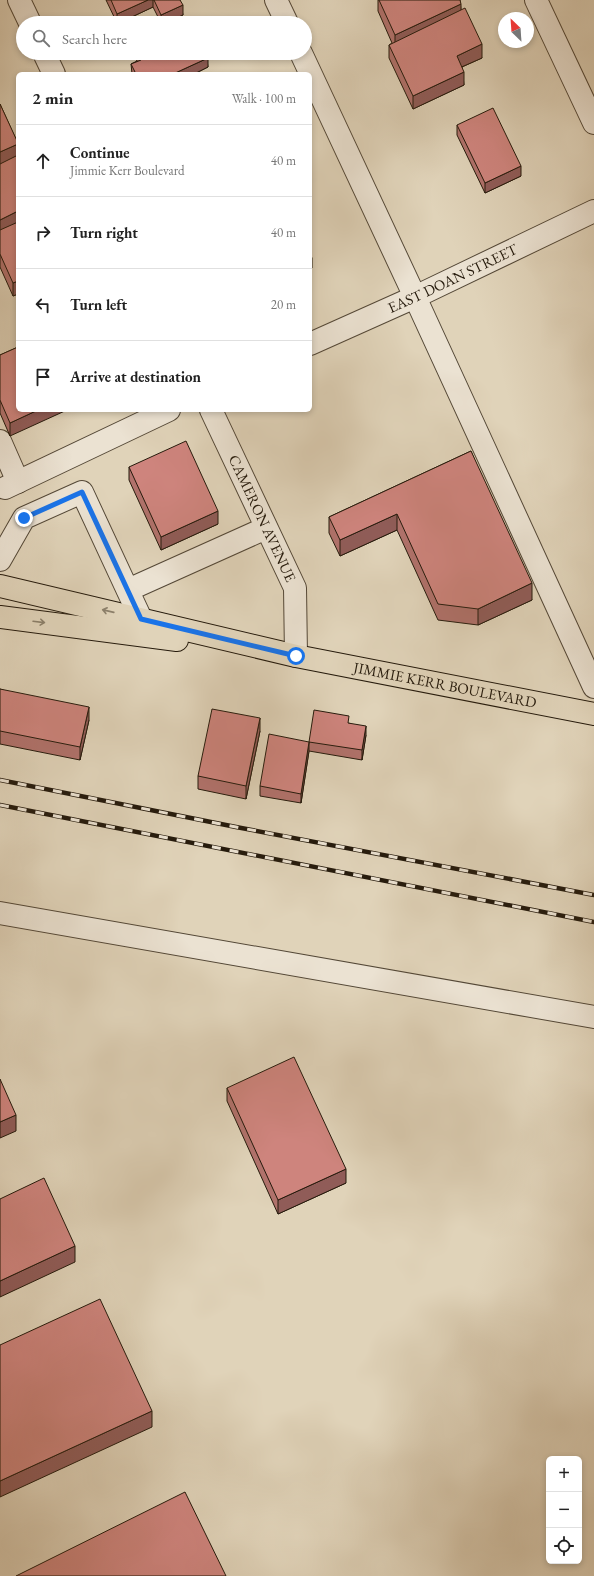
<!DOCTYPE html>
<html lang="en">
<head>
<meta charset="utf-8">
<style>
  :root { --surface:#fff; --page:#f6f6f6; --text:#222; --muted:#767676; --line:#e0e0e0 }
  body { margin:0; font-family:"EB Garamond",serif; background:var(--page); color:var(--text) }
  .controls { position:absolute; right:12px; bottom:12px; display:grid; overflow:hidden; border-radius:6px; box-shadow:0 2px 6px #0003 }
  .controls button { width:36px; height:36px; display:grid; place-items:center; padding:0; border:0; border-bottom:1px solid var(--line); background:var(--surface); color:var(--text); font:20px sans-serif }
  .compass { position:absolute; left:498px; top:12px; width:36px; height:36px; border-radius:50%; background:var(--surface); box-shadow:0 2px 6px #0003; rotate:335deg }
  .stop { position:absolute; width:12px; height:12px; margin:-9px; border:3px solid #1a73e8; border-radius:50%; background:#fff }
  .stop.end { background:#1a73e8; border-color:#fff; box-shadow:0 1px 4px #0008 }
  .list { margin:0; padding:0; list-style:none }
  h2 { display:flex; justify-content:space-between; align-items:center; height:52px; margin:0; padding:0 16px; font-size:17px }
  h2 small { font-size:13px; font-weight:400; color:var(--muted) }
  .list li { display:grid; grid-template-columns:26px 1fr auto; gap:12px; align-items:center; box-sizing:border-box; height:72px; padding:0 16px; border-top:1px solid var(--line) }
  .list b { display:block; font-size:15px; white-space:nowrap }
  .list p { margin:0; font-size:13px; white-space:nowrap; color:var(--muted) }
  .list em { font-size:13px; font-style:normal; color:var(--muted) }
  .icon { flex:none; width:22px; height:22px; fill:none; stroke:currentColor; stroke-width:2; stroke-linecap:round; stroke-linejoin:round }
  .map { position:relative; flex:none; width:594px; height:1576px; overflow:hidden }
  .search { position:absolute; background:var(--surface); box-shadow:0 2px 6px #0003; left:16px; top:16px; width:296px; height:44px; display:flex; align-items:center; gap:10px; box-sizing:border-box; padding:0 14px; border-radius:22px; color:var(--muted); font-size:15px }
  .panel { position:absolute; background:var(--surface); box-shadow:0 2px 6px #0003; left:16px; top:72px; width:296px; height:340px; border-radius:6px }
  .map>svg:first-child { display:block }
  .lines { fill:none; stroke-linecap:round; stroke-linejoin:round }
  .minor-casing { stroke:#544837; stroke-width:24 }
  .major-casing { stroke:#251a0c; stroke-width:24 }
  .minor { stroke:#ebe2d2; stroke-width:22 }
  .major { stroke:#e0d3b9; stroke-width:22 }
  .rail-casing { stroke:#251a0c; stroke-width:4.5 }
  .rail { stroke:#ebe2d2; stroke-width:3; stroke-dasharray:9; stroke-linecap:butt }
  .wall { fill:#b1726c; stroke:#251a0c }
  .shaded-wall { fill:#905c58; stroke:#251a0c }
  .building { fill:#ce847d; stroke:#251a0c }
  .oneway { stroke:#8c806b }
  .route { stroke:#1a73e8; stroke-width:5 }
  .labels { text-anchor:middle; stroke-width:3.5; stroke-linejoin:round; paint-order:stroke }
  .street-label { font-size:15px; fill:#251a0c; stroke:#ebe2d2 }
</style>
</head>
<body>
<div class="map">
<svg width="594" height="1576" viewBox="0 0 594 1576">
  <rect width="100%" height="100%" fill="#e0d3b9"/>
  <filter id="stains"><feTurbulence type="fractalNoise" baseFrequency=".005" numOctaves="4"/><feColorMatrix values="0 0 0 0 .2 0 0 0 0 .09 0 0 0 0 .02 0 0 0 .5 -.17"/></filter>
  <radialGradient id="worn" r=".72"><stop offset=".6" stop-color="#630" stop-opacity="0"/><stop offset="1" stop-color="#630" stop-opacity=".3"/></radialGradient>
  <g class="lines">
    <g class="minor-casing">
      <g id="minor">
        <polyline points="19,0 30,23"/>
        <polyline points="276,0 287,23"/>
        <polyline points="536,0 594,123"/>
        <polyline points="44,53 54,74"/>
        <polyline points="301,53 415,297 594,687"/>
        <path id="s1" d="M 310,344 L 415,297 L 594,211"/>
        <path id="s2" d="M 211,410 L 295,588 L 296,656"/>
        <polyline points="0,441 18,482"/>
        <polyline points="5,488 169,410"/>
        <polyline points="0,560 24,518 82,492 141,619"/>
        <polyline points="128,590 266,528"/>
        <polyline points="0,913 594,1017"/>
      </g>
    </g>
    <g class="major-casing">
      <g id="major">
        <path id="s3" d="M 0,586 L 296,656 L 594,714"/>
        <polyline points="0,617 177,640"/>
      </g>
    </g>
    <use href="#minor" class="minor"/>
    <use href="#major" class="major"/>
    <g class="rail-casing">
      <g id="rail">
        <polyline points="0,780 236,827 594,895"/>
        <polyline points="0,805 594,922"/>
      </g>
    </g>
    <use href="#rail" class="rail"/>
  </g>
  <g class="wall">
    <polygon points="106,0 180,0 183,15 165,23 161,23 153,7 119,23 117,23"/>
    <polygon points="378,0 460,0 461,10 482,58 462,67 464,85 413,109 389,58 389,45 392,43 378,11"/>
    <polygon points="133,53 206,53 208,67 194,74 132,74 131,64 137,61"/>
    <polygon points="0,104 18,144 18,294 13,296 0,267"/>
    <polygon points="457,125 521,176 485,193 457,135"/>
    <polygon points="18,347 10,436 0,413 0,355"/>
    <polygon points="471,451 532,600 478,625 438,620 397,530 340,556 329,533 329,517"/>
    <polygon points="129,467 218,524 161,550 129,480"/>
    <polygon points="0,689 89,720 80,760 0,744"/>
    <polygon points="349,723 366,735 362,760 309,751 301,803 260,796 260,786 309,742"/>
    <polygon points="260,731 246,799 198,789 198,776"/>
    <polygon points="227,1088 346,1183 278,1214 227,1101"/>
  </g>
  <g class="shaded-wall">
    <polygon points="148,0 153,0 153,7 119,23 117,23 117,14"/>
    <polygon points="461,4 461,17 395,48 395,35"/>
    <polygon points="183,5 183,15 165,23 161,23 161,15"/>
    <polygon points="482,44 482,58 457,69 457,56"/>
    <polygon points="208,58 208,67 194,74 173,74"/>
    <polygon points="464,72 464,85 413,109 413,96"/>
    <polygon points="18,144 18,157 0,165 0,152"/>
    <polygon points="521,166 521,176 485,193 485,183"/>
    <polygon points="18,211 18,224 0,233 0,220"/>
    <polygon points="312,258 312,268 310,269 310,259"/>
    <polygon points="18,281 18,294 13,296 13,283"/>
    <polygon points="38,410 67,410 10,436 10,423"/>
    <polygon points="218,511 218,524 161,550 161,537"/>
    <polygon points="397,514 397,530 340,556 340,540"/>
    <polygon points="532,583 532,600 478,625 478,609"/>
    <polygon points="89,707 89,720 80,760 80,747"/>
    <polygon points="260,718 260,731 246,799 246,786"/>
    <polygon points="366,726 366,735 362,760 362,750"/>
    <polygon points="309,742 309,751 301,803 301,794"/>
    <polygon points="16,1115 16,1131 0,1138 0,1122"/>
    <polygon points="346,1169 346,1183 278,1214 278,1200"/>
    <polygon points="75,1246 75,1262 0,1297 0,1281"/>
    <polygon points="152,1411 152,1427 0,1497 0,1481"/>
  </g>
  <g class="building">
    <polygon points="111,0 148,0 117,14"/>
    <polygon points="154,0 180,0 183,5 161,15"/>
    <polygon points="379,0 460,0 461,4 395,35"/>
    <polygon points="465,8 482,44 457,56 464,72 413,96 389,45"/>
    <polygon points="138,53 206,53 208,58 173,74 136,74 131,64 141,60"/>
    <polygon points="0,104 18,143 18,144 0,152"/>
    <polygon points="493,108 521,166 485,183 457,125"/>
    <polygon points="18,155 18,211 0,220 0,164"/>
    <polygon points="18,222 18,281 13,283 0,254 0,230"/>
    <polygon points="310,254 312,258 310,259"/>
    <polygon points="18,347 18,410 38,410 10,423 0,400 0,355"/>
    <polygon points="186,441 218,511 161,537 129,467"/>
    <polygon points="471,451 532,583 478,609 438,604 397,514 340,540 329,517"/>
    <polygon points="0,689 89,707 80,747 0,731"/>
    <polygon points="212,709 260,718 246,786 198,776"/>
    <polygon points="314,710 349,716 348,723 366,726 362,750 309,742"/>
    <polygon points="269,734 309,742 301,794 260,786"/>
    <polygon points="294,1057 346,1169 278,1200 227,1088"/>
    <polygon points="0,1079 16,1115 0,1122"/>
    <polygon points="44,1178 75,1246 0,1281 0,1199"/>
    <polygon points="100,1299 152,1411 0,1481 0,1345"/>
    <polygon points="185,1492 226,1576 16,1576"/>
  </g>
  <defs><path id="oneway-shaft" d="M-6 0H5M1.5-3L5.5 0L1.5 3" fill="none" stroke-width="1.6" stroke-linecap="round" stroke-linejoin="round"/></defs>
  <g class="oneway">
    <use href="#oneway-shaft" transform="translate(108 611) rotate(-167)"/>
    <use href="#oneway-shaft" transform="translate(39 622) rotate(7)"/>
  </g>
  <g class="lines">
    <polyline class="route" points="24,518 82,492 141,619 296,656"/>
  </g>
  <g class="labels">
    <g class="street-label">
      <text dy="5" stroke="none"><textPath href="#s1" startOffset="157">EAST DOAN STREET</textPath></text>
      <text dy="5" stroke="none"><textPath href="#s2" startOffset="120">CAMERON AVENUE</textPath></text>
      <text dy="5" stroke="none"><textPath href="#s3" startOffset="456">JIMMIE KERR BOULEVARD</textPath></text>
    </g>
  </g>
  <rect width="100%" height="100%" filter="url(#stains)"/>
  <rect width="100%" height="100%" fill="url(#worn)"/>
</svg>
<div class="controls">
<button>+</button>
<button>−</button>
<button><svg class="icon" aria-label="locate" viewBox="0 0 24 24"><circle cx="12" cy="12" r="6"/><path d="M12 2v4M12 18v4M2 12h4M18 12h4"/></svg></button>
</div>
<svg class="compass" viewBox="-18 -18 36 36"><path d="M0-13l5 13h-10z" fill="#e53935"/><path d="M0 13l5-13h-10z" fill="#767676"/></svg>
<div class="stop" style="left:296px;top:656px"></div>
<div class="stop end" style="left:24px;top:518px"></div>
<div class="search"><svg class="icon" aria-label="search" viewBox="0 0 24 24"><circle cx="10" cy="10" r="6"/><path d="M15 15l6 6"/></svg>Search here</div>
<section class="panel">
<h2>2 min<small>Walk · 100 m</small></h2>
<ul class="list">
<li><svg class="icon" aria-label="ahead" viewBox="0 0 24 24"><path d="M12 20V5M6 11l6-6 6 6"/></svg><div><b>Continue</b><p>Jimmie Kerr Boulevard</p></div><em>40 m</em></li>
<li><svg class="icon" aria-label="right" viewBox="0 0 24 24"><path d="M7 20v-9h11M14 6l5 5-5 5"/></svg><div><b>Turn right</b></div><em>40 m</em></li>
<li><svg class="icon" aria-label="left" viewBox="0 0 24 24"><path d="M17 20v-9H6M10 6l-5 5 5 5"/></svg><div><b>Turn left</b></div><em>20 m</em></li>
<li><svg class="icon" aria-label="arrive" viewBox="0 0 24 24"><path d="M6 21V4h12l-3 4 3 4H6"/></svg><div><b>Arrive at destination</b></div></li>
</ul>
</section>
</div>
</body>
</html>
